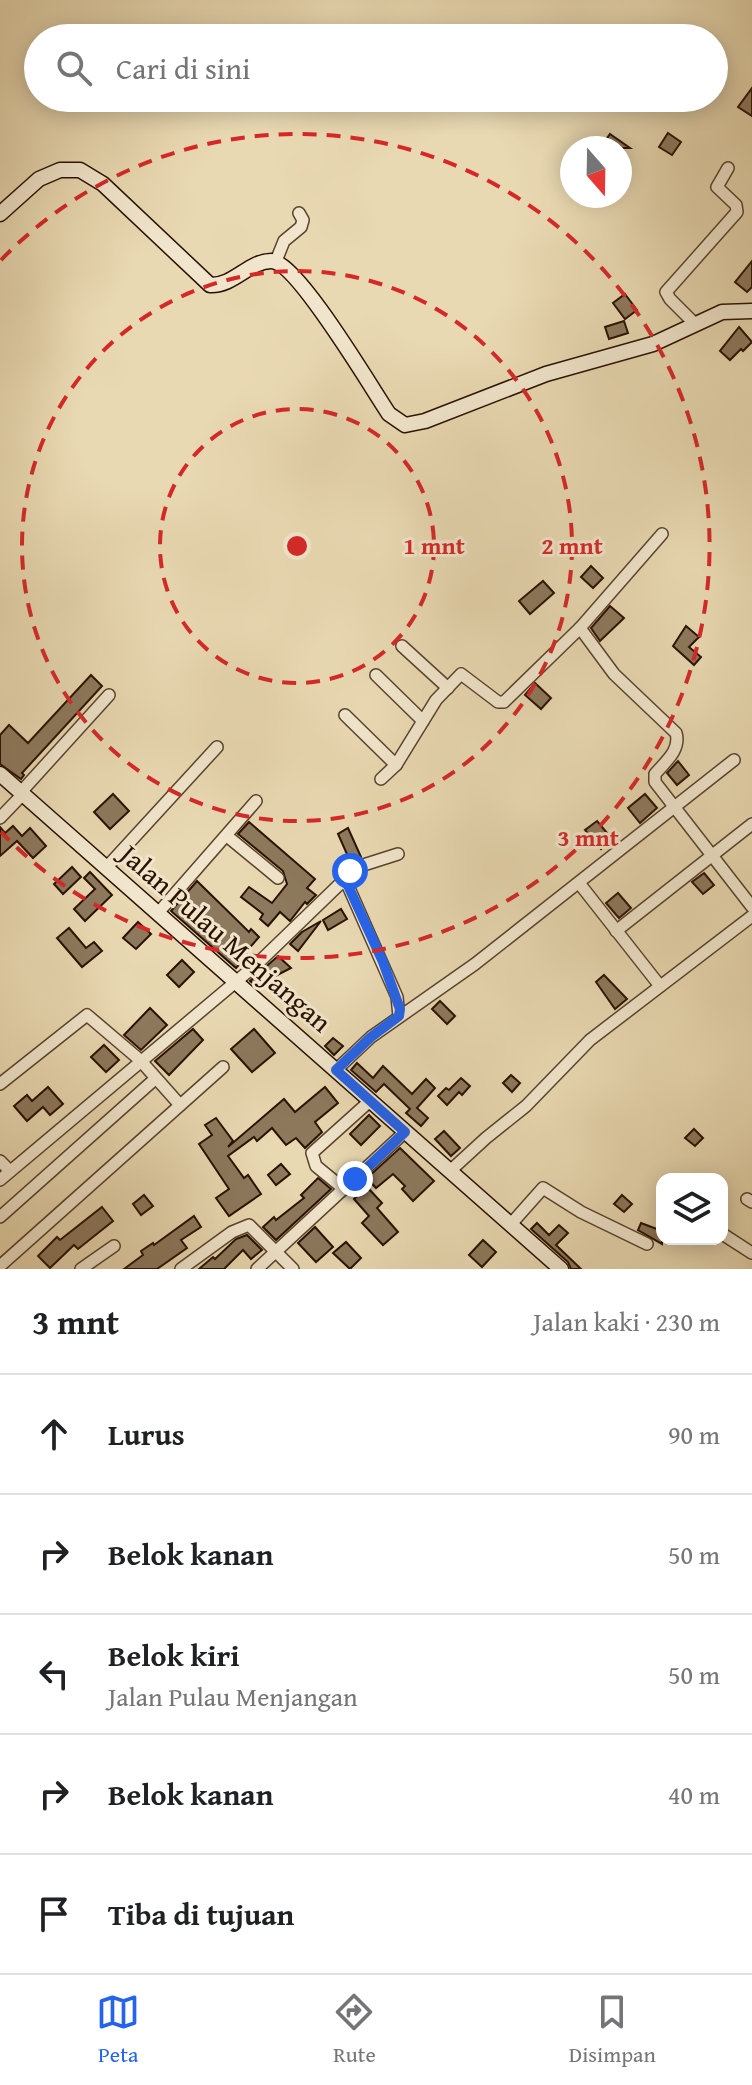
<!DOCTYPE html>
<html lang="id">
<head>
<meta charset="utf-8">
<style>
  :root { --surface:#fff; --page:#f2f2f2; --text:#202124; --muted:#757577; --line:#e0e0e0; --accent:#2563eb }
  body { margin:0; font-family:"Gentium Book Plus",serif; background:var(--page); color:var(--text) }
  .controls { position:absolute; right:24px; bottom:24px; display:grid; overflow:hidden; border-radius:16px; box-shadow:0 4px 20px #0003 }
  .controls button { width:72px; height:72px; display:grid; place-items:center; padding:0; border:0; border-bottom:2px solid var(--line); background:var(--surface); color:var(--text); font:40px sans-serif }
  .compass { position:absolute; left:560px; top:136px; width:72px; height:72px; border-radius:50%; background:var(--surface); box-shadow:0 4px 20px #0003; rotate:160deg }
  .stop { position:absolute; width:24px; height:24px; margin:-18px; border:6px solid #2563eb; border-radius:50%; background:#fff }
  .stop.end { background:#2563eb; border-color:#fff; box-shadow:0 2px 8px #0008 }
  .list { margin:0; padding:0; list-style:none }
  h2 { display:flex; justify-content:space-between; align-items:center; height:104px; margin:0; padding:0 32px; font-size:34px }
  h2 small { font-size:26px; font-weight:400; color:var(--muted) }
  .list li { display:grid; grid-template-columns:52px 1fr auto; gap:24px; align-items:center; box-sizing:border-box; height:120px; padding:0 32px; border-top:2px solid var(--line) }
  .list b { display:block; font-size:30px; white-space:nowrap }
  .list p { margin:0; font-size:26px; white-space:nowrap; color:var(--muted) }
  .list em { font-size:26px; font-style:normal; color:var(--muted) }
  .icon { flex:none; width:44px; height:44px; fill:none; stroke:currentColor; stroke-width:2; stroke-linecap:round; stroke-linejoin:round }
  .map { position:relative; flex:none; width:752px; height:1269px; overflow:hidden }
  .search { position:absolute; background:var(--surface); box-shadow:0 4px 20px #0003; left:24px; right:24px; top:24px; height:88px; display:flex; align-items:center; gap:20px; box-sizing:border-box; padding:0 28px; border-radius:44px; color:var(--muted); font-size:30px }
  .sheet { height:704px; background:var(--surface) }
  nav { display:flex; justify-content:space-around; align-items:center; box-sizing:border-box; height:112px; border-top:2px solid var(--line); background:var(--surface); font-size:22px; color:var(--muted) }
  nav a { display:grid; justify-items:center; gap:4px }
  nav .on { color:var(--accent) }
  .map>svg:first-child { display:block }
  .building { fill:#8d795d; stroke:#291100; stroke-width:2 }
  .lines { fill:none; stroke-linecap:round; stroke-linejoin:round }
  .street-casing { stroke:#59432c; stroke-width:14 }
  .secondary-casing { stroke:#291100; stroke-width:17 }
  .street { stroke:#f1e6cd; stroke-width:11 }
  .secondary { stroke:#f1e6cd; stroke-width:14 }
  .route { stroke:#2563eb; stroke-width:10 }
  .ring { fill:none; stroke:#d62828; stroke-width:4; stroke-dasharray:14 10 }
  .labels { text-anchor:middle; stroke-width:6; stroke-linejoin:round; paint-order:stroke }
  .street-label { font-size:28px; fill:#291100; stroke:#f1e6cd }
  .centre { fill:#d62828; stroke:#f1e6cd; stroke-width:4 }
  .ring-label { font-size:24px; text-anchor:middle; font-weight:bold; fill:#d62828; stroke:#f1e6cd; stroke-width:6; stroke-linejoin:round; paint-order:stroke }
</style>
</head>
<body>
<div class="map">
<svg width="752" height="1269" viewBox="0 0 752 1269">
  <rect width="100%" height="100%" fill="#e9d9b2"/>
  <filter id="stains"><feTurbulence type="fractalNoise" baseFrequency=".0025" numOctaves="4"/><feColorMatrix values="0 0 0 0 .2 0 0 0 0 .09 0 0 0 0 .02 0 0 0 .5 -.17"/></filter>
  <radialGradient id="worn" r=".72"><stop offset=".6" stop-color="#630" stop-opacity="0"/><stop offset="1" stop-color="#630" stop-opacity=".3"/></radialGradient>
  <g class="building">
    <polygon points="752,88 752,116 738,107"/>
    <polygon points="668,133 681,142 672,155 659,147"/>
    <polygon points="610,134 630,148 600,148"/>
    <polygon points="752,261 752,287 747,292 735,282"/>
    <polygon points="625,294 637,310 625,319 613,303"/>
    <polygon points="624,321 628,333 609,339 605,327"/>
    <polygon points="739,327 752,342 743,351 741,349 730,360 720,351"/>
    <polygon points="591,566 603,578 593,588 581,577"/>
    <polygon points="543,581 554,593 530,614 519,601"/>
    <polygon points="610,606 624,618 600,641 591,628"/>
    <polygon points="686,626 699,637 689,647 701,657 694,665 673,646"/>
    <polygon points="91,675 102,686 22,773 24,775 21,779 0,764 0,735 9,725 28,743"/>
    <polygon points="535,683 551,698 541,709 525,695"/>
    <polygon points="678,761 689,775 677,785 667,773"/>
    <polygon points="113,794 129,811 110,829 94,812"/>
    <polygon points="645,794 657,808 640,823 628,808"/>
    <polygon points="597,821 612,839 601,849 585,830"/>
    <polygon points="249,822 315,879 307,888 316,895 307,904 305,902 290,921 280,912 268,926 260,919 263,914 241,897 249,887 272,903 287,884 283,871 238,834"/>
    <polygon points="13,826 22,836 30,828 46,846 33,858 17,841 0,856 0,827 5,833"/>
    <polygon points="348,828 361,857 350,861 338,834"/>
    <polygon points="72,867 81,877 63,894 54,884"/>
    <polygon points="90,872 112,895 85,921 74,909 95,889 84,878"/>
    <polygon points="704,873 714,885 703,894 692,882"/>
    <polygon points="197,881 249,932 251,929 259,937 245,953 248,955 236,968 171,911"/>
    <polygon points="618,893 631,908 619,918 606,903"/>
    <polygon points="341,909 347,919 328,930 323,920"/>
    <polygon points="321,921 298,951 290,944 302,932"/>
    <polygon points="138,922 151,934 136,949 123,938"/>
    <polygon points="69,928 86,948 94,942 102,951 82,967 57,938"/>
    <polygon points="278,956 291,968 256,986 250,981"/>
    <polygon points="182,960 194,972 179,987 167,975"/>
    <polygon points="604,975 627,999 615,1009 596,982"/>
    <polygon points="440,1001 455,1016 447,1024 432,1009"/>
    <polygon points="150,1008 167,1025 141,1050 124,1035"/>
    <polygon points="193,1029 203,1040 169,1075 155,1061"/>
    <polygon points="254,1029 275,1053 252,1072 231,1049"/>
    <polygon points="333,1038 343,1046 334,1055 325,1046"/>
    <polygon points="104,1045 119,1060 106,1072 91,1057"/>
    <polygon points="357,1063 373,1078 383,1066 412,1094 426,1079 435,1088 417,1108 428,1118 421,1126 406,1113 410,1109 384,1084 376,1092 351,1070"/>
    <polygon points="511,1075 520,1083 512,1092 503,1083"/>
    <polygon points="461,1078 470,1086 462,1095 459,1092 447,1105 438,1096 446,1088 449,1090"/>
    <polygon points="48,1087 63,1104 50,1115 43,1107 27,1121 14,1106 27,1095 32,1101"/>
    <polygon points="325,1087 338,1103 315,1122 322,1132 305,1148 296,1138 286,1145 272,1128 257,1141 254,1137 228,1156 244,1178 248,1175 261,1194 229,1216 216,1198 229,1189 199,1144 212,1135 205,1125 216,1118 233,1141 228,1147 284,1099 295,1112"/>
    <polygon points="369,1115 380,1126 361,1145 350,1134"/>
    <polygon points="694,1129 703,1138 695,1146 685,1138"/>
    <polygon points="444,1131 460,1148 451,1156 435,1139"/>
    <polygon points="400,1148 434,1181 413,1201 402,1189 405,1186 393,1174 376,1188 367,1178"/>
    <polygon points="281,1164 290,1174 276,1185 268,1175"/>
    <polygon points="318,1178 331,1189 276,1240 263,1227 274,1217 276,1220 304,1198 301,1195"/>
    <polygon points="367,1187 382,1203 377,1208 398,1232 383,1245 362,1223 369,1216 354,1199"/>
    <polygon points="144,1195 153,1206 141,1215 133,1204"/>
    <polygon points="622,1195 632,1204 624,1212 614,1204"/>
    <polygon points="102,1207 113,1221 78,1249 74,1245 50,1268 38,1256 57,1237 60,1240"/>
    <polygon points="194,1216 201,1227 181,1240 187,1248 157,1269 124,1269 143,1255 141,1251 153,1243 154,1245"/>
    <polygon points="537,1223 549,1235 559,1225 568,1233 556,1245 581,1269 571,1269 568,1262 531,1229"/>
    <polygon points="641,1223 662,1231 662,1244 638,1230"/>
    <polygon points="315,1227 333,1247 316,1262 298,1243"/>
    <polygon points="247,1235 262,1250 251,1259 243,1250 224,1269 199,1269 213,1257 215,1259 236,1239"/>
    <polygon points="483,1240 496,1252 482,1267 469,1255"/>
    <polygon points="346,1242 361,1258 350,1269 333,1253"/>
  </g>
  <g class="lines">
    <g class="street-casing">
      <g id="street">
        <polyline points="276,261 284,241 301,227 303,220 299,213"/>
        <polyline points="695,324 670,299 666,292 737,212 736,205 717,187 728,168"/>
        <path d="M 580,628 L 614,674 L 676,733 C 681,750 665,762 655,774 L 655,782 L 752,907"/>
        <polyline points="402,646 448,688"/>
        <polyline points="376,675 423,721"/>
        <polyline points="345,715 396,765"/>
        <polyline points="381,779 396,765 436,700 461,674 498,702 504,702 580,628 662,534"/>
        <polyline points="21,792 109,695"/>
        <polyline points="0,818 23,794"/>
        <polyline points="227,836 278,878"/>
        <polyline points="398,854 354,868 345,879 397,997 399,1016"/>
        <polyline points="106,868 217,747"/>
        <polyline points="579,883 660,986"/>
        <polyline points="158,913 256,801"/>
        <polyline points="616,931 752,824"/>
        <polyline points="336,1070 371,1037 475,964 734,760"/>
        <polyline points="0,1084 87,1015 140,1060 180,1105"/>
        <polyline points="0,1161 10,1171"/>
        <polyline points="450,1171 486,1138 526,1106 590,1040 752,916"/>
        <polyline points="0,1180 257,964 345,879"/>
        <polyline points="344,1189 316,1166 312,1153 371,1100"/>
        <polyline points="747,1199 752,1202"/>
        <polyline points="0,1217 155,1079"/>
        <polyline points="511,1224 543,1188 581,1212 647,1244"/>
        <polyline points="724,1235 752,1253"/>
        <polyline points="0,1266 223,1067"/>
        <polyline points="81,1269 114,1246"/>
        <polyline points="181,1269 232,1232 249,1225 293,1269"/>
        <polyline points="257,1269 405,1132"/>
      </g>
    </g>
    <g class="secondary-casing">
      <g id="secondary">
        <path d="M 0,214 L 39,179 L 60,170 L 80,170 L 103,184 L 210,285 C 234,286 249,261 271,261 C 297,261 372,389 389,414 L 405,425 L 425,421 L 546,374 L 653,344 L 722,312 L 752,311"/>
        <polyline points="0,774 561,1269"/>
      </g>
    </g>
    <use href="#street" class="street"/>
    <use href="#secondary" class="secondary"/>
  </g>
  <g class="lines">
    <polyline class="route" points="350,871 345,879 383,962 400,1009 399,1016 371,1037 336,1070 405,1132 355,1179"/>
  </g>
  <g class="ring">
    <circle cx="297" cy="546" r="137"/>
    <circle cx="297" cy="546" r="275"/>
    <path d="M1 260A412 412 0 1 1 1 832"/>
  </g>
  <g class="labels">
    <g class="street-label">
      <text transform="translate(226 938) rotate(41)" y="10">Jalan Pulau Menjangan</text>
    </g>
  </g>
  <circle cx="297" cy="546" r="12" class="centre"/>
  <g class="ring-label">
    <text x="434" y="554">1 mnt</text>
    <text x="572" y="554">2 mnt</text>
    <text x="588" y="846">3 mnt</text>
  </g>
  <rect width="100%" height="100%" filter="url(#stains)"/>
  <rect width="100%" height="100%" fill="url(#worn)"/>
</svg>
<div class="controls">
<button><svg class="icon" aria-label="layers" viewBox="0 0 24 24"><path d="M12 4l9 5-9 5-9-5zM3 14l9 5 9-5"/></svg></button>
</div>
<svg class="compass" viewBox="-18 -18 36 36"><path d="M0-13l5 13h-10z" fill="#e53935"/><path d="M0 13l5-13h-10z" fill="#757577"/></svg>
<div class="stop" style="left:350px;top:871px"></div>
<div class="stop end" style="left:355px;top:1179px"></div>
<div class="search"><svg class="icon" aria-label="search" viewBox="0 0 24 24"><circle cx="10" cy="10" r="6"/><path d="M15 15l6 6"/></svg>Cari di sini</div>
</div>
<section class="sheet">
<h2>3 mnt<small>Jalan kaki · 230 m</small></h2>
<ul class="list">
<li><svg class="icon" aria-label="ahead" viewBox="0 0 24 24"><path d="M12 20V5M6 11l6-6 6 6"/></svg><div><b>Lurus</b></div><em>90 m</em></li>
<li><svg class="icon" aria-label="right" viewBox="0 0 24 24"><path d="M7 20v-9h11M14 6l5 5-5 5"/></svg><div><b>Belok kanan</b></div><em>50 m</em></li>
<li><svg class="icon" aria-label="left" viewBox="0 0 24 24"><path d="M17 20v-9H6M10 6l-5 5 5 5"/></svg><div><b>Belok kiri</b><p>Jalan Pulau Menjangan</p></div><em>50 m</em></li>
<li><svg class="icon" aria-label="right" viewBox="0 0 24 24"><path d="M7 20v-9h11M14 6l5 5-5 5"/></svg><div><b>Belok kanan</b></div><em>40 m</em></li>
<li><svg class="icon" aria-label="arrive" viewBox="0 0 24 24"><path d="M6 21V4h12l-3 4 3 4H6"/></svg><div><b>Tiba di tujuan</b></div></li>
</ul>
</section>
<nav>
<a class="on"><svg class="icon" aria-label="map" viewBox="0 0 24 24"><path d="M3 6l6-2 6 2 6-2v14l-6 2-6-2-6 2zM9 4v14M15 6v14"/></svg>Peta</a>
<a><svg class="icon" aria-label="directions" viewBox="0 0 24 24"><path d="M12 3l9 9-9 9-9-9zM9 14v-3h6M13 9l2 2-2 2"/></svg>Rute</a>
<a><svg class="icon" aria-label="saved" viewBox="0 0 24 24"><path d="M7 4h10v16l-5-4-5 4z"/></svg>Disimpan</a>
</nav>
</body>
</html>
